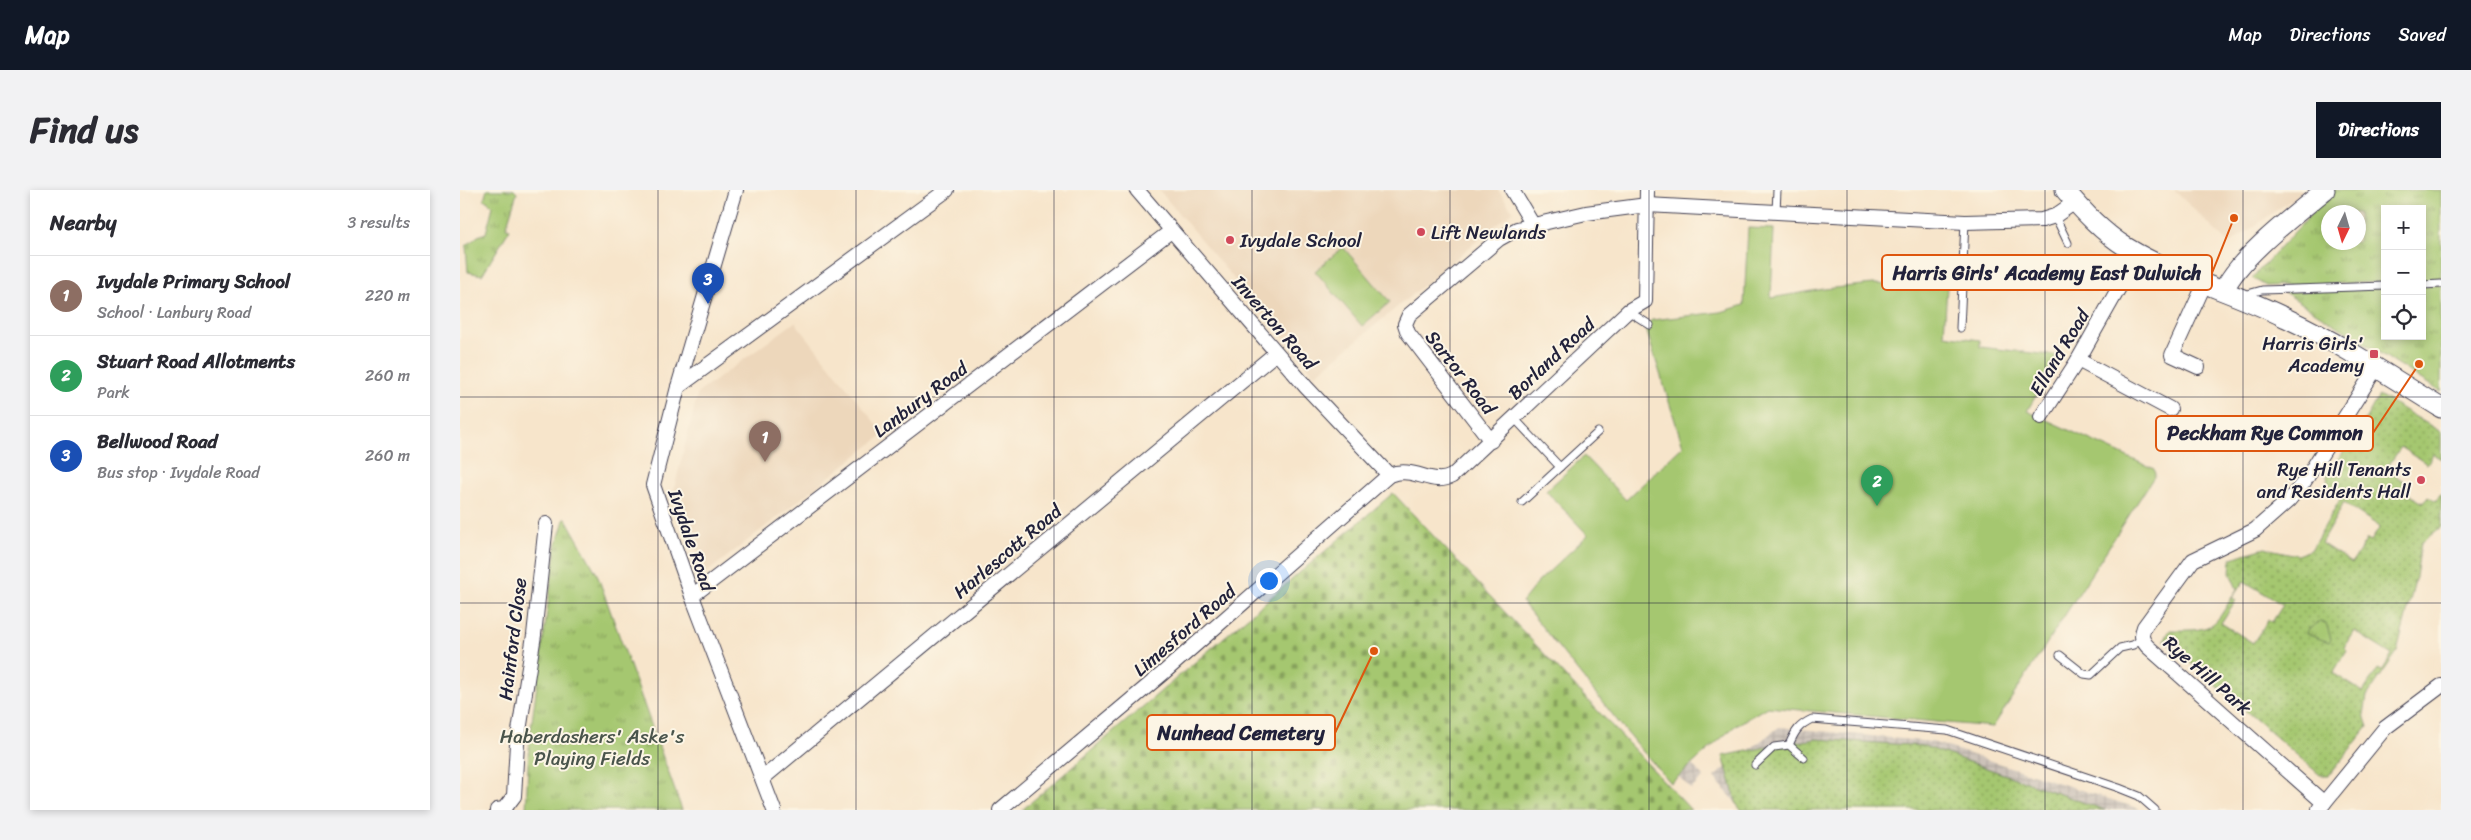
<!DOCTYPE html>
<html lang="en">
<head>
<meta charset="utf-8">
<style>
  :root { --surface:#fff; --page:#f2f2f3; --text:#2b2b33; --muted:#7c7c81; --line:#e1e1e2; --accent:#111827 }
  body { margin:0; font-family:Sriracha,sans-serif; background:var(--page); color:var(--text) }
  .controls { position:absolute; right:15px; top:15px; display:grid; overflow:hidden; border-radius:0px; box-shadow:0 2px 8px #0003 }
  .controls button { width:45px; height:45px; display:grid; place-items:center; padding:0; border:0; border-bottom:1px solid var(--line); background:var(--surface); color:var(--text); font:25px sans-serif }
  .compass { position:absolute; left:1861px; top:15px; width:45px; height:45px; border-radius:50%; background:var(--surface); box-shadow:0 2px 8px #0003; rotate:185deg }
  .you { position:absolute; left:808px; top:390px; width:18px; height:18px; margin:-12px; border:4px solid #fff; border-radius:50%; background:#1a73e8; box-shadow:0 0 0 8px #1a73e833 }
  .badge { display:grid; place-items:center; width:32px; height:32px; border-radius:50%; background:var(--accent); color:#fff; font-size:16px; font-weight:700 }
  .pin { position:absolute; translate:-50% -41px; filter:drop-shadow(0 1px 2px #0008) }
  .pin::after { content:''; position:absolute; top:26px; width:18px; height:15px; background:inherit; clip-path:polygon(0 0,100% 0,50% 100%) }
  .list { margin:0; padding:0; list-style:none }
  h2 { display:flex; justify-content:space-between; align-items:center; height:65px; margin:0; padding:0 20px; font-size:21px }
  h2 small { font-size:16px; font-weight:400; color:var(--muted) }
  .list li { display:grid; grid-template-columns:32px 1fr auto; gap:15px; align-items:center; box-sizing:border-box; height:80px; padding:0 20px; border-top:1px solid var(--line) }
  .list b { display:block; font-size:19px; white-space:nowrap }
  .list p { margin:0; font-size:16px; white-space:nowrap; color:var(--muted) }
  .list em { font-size:16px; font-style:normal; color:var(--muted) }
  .icon { flex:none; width:28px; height:28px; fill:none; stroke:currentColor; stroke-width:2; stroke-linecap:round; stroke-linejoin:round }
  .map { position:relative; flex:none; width:1981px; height:620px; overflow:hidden; border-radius:0px }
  header { display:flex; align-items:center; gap:30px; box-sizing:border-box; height:70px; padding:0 25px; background:var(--accent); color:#fff }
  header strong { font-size:24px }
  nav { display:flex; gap:28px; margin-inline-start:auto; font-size:18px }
  .intro { display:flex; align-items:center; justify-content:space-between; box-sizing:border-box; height:120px; padding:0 30px }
  h1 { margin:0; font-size:35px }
  .button { padding:12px 22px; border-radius:0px; background:var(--accent); color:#fff; font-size:18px; font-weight:700 }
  main { display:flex; gap:30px; padding:0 30px }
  aside { flex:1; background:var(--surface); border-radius:0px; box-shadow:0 2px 8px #0003 }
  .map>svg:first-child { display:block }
  .built { fill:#edd7bb }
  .industrial { fill:url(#industrial-grid) }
  .grass { fill:url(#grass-dots); stroke:#647455; fill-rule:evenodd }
  .cemetery { fill:url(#cemetery-stones); stroke:#647455 }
  .park { fill:url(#park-tufts); stroke:#647455; fill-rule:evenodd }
  .garden { fill:#a5c76f; stroke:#647455 }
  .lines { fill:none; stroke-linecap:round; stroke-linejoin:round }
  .lane-casing { stroke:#423f51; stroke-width:9 }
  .street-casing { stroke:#423f51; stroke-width:16 }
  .secondary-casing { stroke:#423f51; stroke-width:21 }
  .lane { stroke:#fff; stroke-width:7 }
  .street { stroke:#fff; stroke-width:14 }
  .secondary { stroke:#fff; stroke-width:19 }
  .grid { fill:none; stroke:#22223b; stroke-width:1; stroke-opacity:0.55 }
  .poi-dot { fill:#d1495b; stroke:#fcf5e5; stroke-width:2 }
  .labels { text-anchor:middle; stroke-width:4; stroke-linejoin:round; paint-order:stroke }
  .poi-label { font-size:19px; fill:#22223b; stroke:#fcf5e5; text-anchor:start }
  .street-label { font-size:19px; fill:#22223b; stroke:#fcf5e5 }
  .park-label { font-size:19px; fill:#49544b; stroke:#fcf5e5 }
  .leader { fill:none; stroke:#de560e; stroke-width:2 }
  .callout-dot { fill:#de560e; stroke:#fcf5e5; stroke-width:2 }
  .callout { fill:#fcf5e5; stroke:#de560e; stroke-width:2 }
  .callout-label { font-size:20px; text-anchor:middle; font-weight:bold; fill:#22223b }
</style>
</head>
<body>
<header>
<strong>Map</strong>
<nav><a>Map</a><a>Directions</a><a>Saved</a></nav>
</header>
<div class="intro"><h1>Find us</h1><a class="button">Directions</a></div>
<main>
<aside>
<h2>Nearby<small>3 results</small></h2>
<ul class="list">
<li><span class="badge" style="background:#8d6e63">1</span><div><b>Ivydale Primary School</b><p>School · Lanbury Road</p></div><em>220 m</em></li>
<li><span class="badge" style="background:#2e9e5b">2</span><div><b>Stuart Road Allotments</b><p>Park</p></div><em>260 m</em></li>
<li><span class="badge" style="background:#1a4fb4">3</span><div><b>Bellwood Road</b><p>Bus stop · Ivydale Road</p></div><em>260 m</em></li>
</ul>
</aside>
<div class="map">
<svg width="1981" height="620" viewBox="0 0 1981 620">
  <defs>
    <pattern id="industrial-grid" width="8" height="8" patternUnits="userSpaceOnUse" patternTransform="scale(1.25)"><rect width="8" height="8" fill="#ccc2b9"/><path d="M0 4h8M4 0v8" fill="none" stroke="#afa6a0"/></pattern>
    <pattern id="grass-dots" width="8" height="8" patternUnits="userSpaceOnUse" patternTransform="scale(1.25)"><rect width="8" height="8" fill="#a5c76f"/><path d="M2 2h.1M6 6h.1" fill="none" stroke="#86a15c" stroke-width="1.8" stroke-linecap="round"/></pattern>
    <pattern id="cemetery-stones" width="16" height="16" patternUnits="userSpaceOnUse" patternTransform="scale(1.25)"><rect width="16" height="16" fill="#a5c76f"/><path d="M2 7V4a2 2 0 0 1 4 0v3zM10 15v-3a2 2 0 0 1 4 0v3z" fill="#86a15c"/></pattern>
    <pattern id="park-tufts" width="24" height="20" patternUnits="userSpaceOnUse" patternTransform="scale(1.25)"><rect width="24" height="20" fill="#a5c76f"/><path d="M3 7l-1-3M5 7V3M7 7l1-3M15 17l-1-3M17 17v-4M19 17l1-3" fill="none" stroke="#86a15c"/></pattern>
  </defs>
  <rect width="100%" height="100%" fill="#fcf5e5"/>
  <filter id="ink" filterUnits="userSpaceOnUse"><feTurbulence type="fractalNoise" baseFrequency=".02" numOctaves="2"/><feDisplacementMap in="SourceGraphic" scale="10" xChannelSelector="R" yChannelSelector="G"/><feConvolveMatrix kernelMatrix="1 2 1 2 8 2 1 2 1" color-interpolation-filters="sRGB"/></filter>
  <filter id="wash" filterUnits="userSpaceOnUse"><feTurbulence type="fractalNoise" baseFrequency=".0096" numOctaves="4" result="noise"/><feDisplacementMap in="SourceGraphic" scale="20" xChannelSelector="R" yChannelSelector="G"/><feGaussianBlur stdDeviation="1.12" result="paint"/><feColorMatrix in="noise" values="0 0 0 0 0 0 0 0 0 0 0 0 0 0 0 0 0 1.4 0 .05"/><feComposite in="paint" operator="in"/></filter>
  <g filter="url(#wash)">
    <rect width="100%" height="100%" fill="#f7e5cb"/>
    <g class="built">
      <polygon points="699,0 1038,0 1053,21 855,185"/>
      <polygon points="1714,0 1845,0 1769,54"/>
      <polygon points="335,132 424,244 246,383 214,299 238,203"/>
    </g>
    <g class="industrial">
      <polygon points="1319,537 1472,552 1677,618 1679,620 1282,620 1254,587"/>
      <polygon points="1231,573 1244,587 1231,599 1218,586"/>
    </g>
    <g class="grass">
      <path d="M 1919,205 L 1981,242 L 1981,269 L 1973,264 L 1967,274 L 1941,257 L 1926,279 L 1949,295 L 1945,302 L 1963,313 L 1968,306 L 1976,311 L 1981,303 L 1981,337 L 1961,353 L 1956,387 L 1937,462 L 1907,506 L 1904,525 L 1908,537 L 1869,585 L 1860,585 L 1704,450 L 1710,440 C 1758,441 1753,437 1777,399 L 1770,383 L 1771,368 L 1805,358 L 1837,365 L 1851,360 L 1882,306 L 1868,296 L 1867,285 L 1900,239 ZM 1884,313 L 1920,337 L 1911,351 L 1907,349 L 1892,373 L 1861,353 ZM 1784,391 L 1823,415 L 1812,432 L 1808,430 L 1793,453 L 1761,433 L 1776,410 L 1772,408 ZM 1894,441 L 1932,465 L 1922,481 L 1918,479 L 1903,502 L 1873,483 L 1887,460 L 1884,457 Z"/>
      <polygon points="1357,549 1464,556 1645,620 1281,620 1277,615 1263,566 1316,555"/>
    </g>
    <polygon class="cemetery" points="933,303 1231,620 562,620"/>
    <g class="park">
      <polygon points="27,0 54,0 57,3 46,38 50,39 22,85 8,82 6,56 18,46 26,43 33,16 24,9"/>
      <path d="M 1873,0 L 1981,0 L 1981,90 L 1962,91 L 1962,19 L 1925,19 L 1925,92 L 1806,96 L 1792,88 ZM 1868,22 L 1898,22 L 1898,52 L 1868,52 Z"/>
      <polygon points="1981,95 1981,202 1824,102 1925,98 1925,146 1962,146 1962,96"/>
      <polygon points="105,327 137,384 222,620 66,620 69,553 96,356"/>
      <polygon points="1861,431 1866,433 1871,449 1869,452 1846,444 1847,440"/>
    </g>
    <g class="garden">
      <polygon points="1288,38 1314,39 1311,108 1364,99 1413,94 1487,97 1484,145 1520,150 1520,157 1599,166 1567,221 1694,279 1695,285 1533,537 1307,517 1275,536 1211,593 1177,555 1062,412 1078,392 1128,345 1086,301 1124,266 1166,310 1223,256 1185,136 1192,130 1261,122 1284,115"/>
      <polygon points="883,57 930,112 902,136 855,81"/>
    </g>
  </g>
  <g filter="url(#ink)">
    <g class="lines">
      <g class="lane-casing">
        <g id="lane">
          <polyline points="1316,22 1317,0"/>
          <polyline points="1595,26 1608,53"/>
          <polyline points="1962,95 1981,94"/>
          <polyline points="1784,105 1802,100 1925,96"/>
          <polyline points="1168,121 1190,135"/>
          <polyline points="1500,138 1505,32"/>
          <polyline points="1055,229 1100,277"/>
          <polyline points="1062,312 1138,242"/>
          <polyline points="1600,465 1624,484 1631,485 1660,458 1673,455 1682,449"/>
          <path d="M 1329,555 C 1335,541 1339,535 1352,529 L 1487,540 L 1659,598 L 1679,606 L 1695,620"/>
          <polyline points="1295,575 1314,557 1329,555 1344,568"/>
        </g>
      </g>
      <g class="street-casing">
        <g id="street">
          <polyline points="276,0 218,197 193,295 232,406 314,620"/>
          <polyline points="677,0 846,197 929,285"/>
          <polyline points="1052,0 1073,35"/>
          <polyline points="1618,170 1710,219"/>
          <polyline points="1738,177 1712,165 1745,93"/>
          <polyline points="218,197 487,0"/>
          <polyline points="1581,227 1618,170 1678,64"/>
          <polyline points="1031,251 948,143 945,134 949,125 1039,49 1057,39 1126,23 1187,15 1505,32 1582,30 1595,26 1615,12"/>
          <polyline points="232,406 711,41"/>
          <polyline points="303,588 816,163"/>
          <path d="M 1864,613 L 1687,456 C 1681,449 1681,445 1684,437 L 1733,370 L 1795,340 L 1829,310 L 1844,292 L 1916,178"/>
          <polyline points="1859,619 1925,538 1981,496"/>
          <polyline points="37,620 44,619 54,606 57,554 74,445 86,334"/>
          <path d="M 540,620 L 702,484 L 929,285 C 955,275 971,297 992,286 L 1168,121 L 1185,111 L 1187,0"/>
        </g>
      </g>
      <g class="secondary-casing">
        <g id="secondary">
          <path d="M 1605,0 C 1623,21 1642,42 1666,57 C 1715,87 1774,102 1826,128 C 1880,153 1931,187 1981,218"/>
          <path d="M 1764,100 C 1779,67 1836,24 1865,0"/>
        </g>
      </g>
      <use href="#lane" class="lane"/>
      <use href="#street" class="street"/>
      <use href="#secondary" class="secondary"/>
    </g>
  </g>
  <path class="grid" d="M 198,0 L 198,620M 396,0 L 396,620M 594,0 L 594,620M 792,0 L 792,620M 990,0 L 990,620M 1189,0 L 1189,620M 1387,0 L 1387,620M 1585,0 L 1585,620M 1783,0 L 1783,620M 0,207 L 1981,207M 0,413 L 1981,413"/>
  <g class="poi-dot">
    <circle cx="961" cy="42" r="5"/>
    <circle cx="770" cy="50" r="5"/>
    <rect x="1909" y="159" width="10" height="10" rx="2.5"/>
    <circle cx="1961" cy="290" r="5"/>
  </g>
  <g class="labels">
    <g class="poi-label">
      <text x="971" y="49">Lift Newlands</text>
      <text x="780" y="57">Ivydale School</text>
      <text x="1904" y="160" text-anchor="end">Harris Girls'<tspan x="1904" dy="22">Academy</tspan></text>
      <text x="1951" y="286" text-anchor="end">Rye Hill Tenants<tspan x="1951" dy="22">and Residents Hall</tspan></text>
    </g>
    <g class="street-label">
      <text transform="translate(815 132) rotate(49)" y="7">Inverton Road</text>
      <text transform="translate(1599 162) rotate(-59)" y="7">Elland Road</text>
      <text transform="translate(1091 168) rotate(-43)" y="7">Borland Road</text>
      <text transform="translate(1001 182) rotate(52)" y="7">Sartor Road</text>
      <text transform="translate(460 209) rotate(-37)" y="7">Lanbury Road</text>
      <text transform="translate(232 350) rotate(71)" y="7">Ivydale Road</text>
      <text transform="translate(547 361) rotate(-40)" y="7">Harlescott Road</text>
      <text transform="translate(724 440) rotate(-41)" y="7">Limesford Road</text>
      <text transform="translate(52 449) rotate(-83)" y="7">Hainford Close</text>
      <text transform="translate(1748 485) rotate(41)" y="7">Rye Hill Park</text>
    </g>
    <g class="park-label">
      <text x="132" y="553">Haberdashers' Aske's<tspan x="132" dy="22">Playing Fields</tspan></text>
    </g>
  </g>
  <path class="leader" d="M1774 28L1752 83M1959 174L1913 243M914 461L875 543"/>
  <g class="callout-dot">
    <circle cx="1774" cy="28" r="5"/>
    <circle cx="1959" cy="174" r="5"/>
    <circle cx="914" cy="461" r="5"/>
  </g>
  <g class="callout">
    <rect x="1422" y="65" width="330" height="35" rx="5"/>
    <rect x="1696" y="226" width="217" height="35" rx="5"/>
    <rect x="687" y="525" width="188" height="35" rx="5"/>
  </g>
  <g class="callout-label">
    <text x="1587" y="90">Harris Girls' Academy East Dulwich</text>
    <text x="1805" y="250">Peckham Rye Common</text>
    <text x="781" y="550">Nunhead Cemetery</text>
  </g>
</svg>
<div class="controls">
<button>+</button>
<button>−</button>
<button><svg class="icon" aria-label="locate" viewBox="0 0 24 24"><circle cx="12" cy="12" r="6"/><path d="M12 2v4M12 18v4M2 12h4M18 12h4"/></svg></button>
</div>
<svg class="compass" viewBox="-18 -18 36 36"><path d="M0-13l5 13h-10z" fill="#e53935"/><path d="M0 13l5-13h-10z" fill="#7c7c81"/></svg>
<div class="you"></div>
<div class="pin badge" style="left:305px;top:272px;background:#8d6e63">1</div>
<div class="pin badge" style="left:1417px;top:316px;background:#2e9e5b">2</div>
<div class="pin badge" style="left:248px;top:114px;background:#1a4fb4">3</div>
</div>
</main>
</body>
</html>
